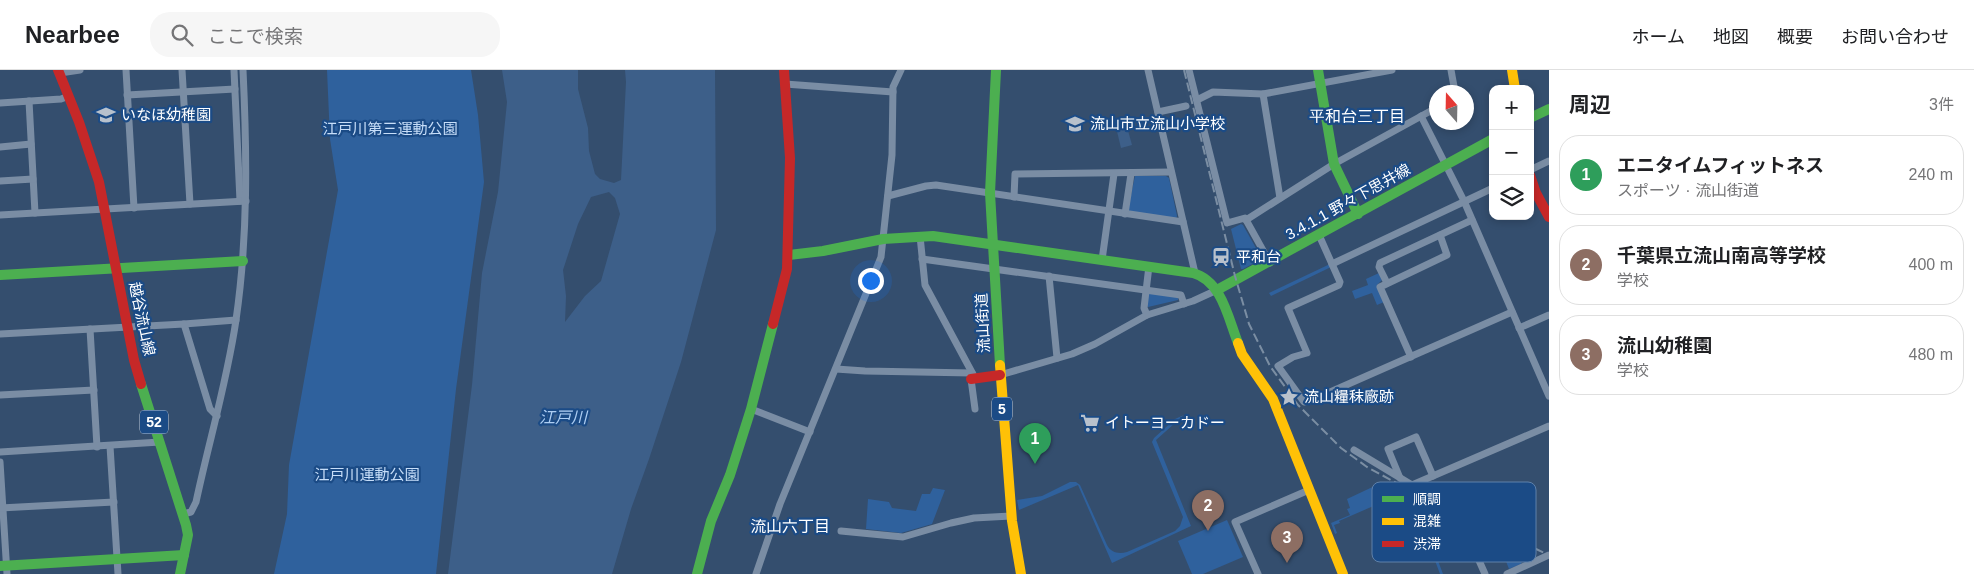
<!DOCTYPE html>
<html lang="ja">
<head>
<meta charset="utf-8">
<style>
  :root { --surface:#fff; --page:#f6f6f6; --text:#202124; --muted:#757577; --line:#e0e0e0; --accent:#ea580c }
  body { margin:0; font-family:Arial,"Noto Sans JP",sans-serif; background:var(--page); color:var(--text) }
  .controls { position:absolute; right:15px; top:15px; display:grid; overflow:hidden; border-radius:10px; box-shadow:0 2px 8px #0003 }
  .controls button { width:45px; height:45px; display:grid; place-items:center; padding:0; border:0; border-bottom:1px solid var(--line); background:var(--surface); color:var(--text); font:25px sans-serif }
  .compass { position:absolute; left:1429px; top:15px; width:45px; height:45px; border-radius:50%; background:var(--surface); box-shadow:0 2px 8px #0003; rotate:340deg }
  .you { position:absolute; left:870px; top:210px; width:18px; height:18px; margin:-12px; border:4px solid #fff; border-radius:50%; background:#1a73e8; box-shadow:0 0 0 8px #1a73e833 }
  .badge { display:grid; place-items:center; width:32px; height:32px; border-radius:50%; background:var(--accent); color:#fff; font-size:16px; font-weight:700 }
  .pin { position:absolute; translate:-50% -41px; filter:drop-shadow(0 1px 2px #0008) }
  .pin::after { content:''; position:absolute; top:26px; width:18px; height:15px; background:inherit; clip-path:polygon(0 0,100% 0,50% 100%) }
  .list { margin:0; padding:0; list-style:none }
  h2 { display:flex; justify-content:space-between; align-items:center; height:65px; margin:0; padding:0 20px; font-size:21px }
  h2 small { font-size:16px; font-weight:400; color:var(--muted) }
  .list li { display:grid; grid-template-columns:32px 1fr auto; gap:15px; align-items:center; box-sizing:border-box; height:80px; margin:0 10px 10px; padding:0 10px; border:1px solid var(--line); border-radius:20px }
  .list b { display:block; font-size:19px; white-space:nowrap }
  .list p { margin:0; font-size:16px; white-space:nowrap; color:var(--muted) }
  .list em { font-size:16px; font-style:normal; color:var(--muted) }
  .icon { flex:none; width:28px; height:28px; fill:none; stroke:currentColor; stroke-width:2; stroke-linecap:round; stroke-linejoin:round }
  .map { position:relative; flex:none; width:1549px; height:504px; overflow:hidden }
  header { display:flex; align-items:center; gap:30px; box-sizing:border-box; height:70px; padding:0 25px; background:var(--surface); border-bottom:1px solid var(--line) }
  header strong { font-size:24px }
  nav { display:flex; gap:28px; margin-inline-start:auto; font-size:18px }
  .search { width:350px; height:45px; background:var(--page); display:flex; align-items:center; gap:12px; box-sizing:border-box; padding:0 18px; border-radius:20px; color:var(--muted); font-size:19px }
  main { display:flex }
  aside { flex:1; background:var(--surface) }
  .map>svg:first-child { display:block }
  .green { fill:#2f619d }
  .water { fill:#3d5f89; fill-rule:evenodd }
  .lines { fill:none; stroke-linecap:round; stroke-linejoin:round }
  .street { stroke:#7a8da4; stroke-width:7 }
  .fast { stroke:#4caf50; stroke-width:10 }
  .slow { stroke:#ffc107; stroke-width:10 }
  .jam { stroke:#c62828; stroke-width:10 }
  .rail { stroke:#7b8ea3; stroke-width:2; stroke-dasharray:9 4; stroke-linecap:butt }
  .labels { text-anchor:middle; stroke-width:4.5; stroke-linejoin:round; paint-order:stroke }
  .shield { fill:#1b4b86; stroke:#bbc9db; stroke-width:1 }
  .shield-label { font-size:14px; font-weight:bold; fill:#fff }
  .poi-label { font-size:15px; fill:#fff; stroke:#1b4b86; text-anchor:start }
  .park-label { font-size:15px; fill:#c7def9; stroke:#1b4b86 }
  .street-label { font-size:15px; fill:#fff; stroke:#1b4b86 }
  .neighbourhood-label { font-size:16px; fill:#fff; stroke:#1b4b86 }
  .water-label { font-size:16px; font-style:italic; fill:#aecef3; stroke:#1b4b86 }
  .key { fill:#1b4b86; stroke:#5f81aa; stroke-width:1 }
  .key-label { font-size:14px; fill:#fff }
</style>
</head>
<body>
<header>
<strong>Nearbee</strong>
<div class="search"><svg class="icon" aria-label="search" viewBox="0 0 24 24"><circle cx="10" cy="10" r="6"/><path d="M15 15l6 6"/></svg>ここで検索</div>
<nav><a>ホーム</a><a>地図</a><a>概要</a><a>お問い合わせ</a></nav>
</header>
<main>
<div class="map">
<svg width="1549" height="504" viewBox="0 0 1549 504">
  <rect width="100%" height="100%" fill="#344e6e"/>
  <g class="green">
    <polygon points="327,0 471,0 478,45 484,112 456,319 436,504 274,504 287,444 289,395 338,120 330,69"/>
    <polygon points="1135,106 1166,106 1169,108 1177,146 1176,149 1129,142 1128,139"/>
    <polygon points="1241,154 1243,155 1261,187 1260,190 1243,199 1241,199 1231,159"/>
    <polygon points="1330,194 1331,197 1271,226 1269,223"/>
    <polygon points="1379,203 1382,210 1377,215 1384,232 1377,235 1372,223 1355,229 1352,221 1368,215 1366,209"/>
    <polygon points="1150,223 1178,227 1178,230 1148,237 1146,236 1148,225"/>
    <path d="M 1184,345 L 1156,370 L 1191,456 L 1112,493 L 1078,415 L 1019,440 L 1017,430 L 1042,426 L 1070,412 L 1076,412 L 1080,415 L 1107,475 C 1111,483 1119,484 1127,482 L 1175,461 L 1180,456 L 1183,447 L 1152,372 L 1154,368 L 1175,349 Z"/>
    <polygon points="1381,413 1401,424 1339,451 1340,453 1334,455 1337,463 1335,464 1331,453 1350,445 1347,439 1350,438 1347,429"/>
    <polygon points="933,418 945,420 932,454 901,463 866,459 868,429 889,432 892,438 916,441 922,424 930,424"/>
    <polygon points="1415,427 1416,432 1443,504 1440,504 1412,429"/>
    <polygon points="1227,450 1243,487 1203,504 1192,504 1178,471"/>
    <polygon points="1502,481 1522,491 1521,494 1509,499"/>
  </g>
  <g class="water">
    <path d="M 502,0 L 578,0 L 578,19 L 588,58 L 589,81 L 595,104 L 600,109 L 614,113 L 621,110 L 626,12 L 625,0 L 715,0 L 716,160 L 681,292 L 649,389 L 631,439 L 612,504 L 448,504 L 472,315 L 482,203 L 498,122 L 507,32 ZM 609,122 L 615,128 L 620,144 L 601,211 L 585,226 L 565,252 L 566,226 L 563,200 L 578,154 L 591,127 Z"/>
    <polygon points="1125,50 1132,75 1121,78 1115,53"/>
  </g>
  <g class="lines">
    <g class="street">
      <polyline points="126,0 134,138"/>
      <polyline points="182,0 190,134"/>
      <polyline points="234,0 240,131"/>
      <polyline points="1148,0 1195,203"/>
      <polyline points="1189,0 1227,153 1245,148 1270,193"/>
      <polyline points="1451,0 1455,22"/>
      <polyline points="60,3 80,0"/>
      <polyline points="785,14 893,22"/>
      <polyline points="1263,24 1280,128"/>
      <polyline points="127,25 235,19"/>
      <polyline points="1197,30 1213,22 1263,24 1392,0"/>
      <polyline points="29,31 35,143"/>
      <polyline points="0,33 61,29 69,26"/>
      <polyline points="1158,42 1186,36"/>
      <polyline points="1421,46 1464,131 1549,326"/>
      <polyline points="0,77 31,74"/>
      <polyline points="1530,100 1549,91"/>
      <polyline points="0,111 33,109"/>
      <polyline points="888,126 926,116 936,115 1183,152"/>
      <polyline points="1014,127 1015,104 1171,102"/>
      <polyline points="1125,144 1131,104"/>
      <polyline points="0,145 246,131"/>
      <polyline points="1246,150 1334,94 1436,38"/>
      <polyline points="1319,165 1340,212 1339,215 1288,238 1307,283 1293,287 1278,296 1304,332 1312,330 1512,242"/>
      <polyline points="920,166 925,215 975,308"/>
      <polyline points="922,189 1181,225 1184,234"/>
      <polyline points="1102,190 1114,104"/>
      <polyline points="1332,194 1493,118"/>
      <polyline points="1049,206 1057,288"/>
      <polyline points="1387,213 1379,197 1380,193 1472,150"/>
      <polyline points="1147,245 1144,238 1149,196"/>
      <polyline points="184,254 236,250"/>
      <polyline points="1519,258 1549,245"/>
      <polyline points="90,259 97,377"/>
      <polyline points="0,264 184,254 210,339 217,346"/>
      <polyline points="1411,287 1380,217 1447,185 1440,165"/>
      <polyline points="836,299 865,301 972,303"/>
      <polyline points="1000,305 1072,284 1095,274 1147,245 1193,231 1217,220"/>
      <polyline points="971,309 975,339"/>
      <polyline points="0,325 94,320"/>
      <polyline points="751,339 810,362"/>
      <polyline points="110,376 118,504"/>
      <polyline points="1354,380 1412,415 1549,356"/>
      <polyline points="0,382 160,372"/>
      <polyline points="0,392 7,504"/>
      <polyline points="1400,408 1388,379 1416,367 1433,406"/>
      <polyline points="0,438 114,432"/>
      <path d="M 183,444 L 191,442 L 196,432 C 209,371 227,312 236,250 C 248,167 247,84 243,0"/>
      <polyline points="841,461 903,467 951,453 974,448 1011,446"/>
      <polyline points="1477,486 1485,504"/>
      <polyline points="756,504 780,434 881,187 892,85 893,17 901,0"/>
      <polyline points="1258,504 1235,452 1309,420"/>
      <polyline points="1507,504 1549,485"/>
    </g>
    <g class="fast">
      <polyline points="996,0 990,123 1000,295"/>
      <polyline points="1318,0 1334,94 1358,144"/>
      <polyline points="1530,48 1549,39"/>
      <path d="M 789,185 L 823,181 L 883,169 L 933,166 L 1193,203 C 1222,211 1228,248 1238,273"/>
      <polyline points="0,205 243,191"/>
      <polyline points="1217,220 1493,69"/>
      <polyline points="141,314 186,455 188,465 180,504"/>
      <polyline points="0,496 184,485"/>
      <polyline points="697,504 711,451 730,405 751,339 773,254"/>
    </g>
    <g class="slow">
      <polyline points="1512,0 1515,19"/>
      <polyline points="1238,273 1242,284 1273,329 1343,504"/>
      <polyline points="1000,295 1012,451 1021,504"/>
    </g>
    <g class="jam">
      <polyline points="58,0 79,52 99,112 134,290 141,314"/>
      <polyline points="1530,105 1536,123 1549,147"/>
      <polyline points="773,254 787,199 790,88 784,0"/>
      <polyline points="971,309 1000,305"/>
    </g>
    <polyline class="rail" points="1184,0 1235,206 1249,254 1270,296 1298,335 1341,378 1367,397 1413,422 1549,485"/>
  </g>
  <defs>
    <g id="school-bare" transform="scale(1.5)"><path d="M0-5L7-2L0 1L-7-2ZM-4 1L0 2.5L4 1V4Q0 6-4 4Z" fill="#b8c1cc" stroke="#1b4b86" stroke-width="2.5" paint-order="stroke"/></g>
    <g id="station-bare" transform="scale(1.5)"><path d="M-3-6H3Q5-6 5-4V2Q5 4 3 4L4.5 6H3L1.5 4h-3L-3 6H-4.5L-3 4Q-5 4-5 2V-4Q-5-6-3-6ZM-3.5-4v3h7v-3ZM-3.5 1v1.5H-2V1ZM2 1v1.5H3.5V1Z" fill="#b8c1cc" stroke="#1b4b86" stroke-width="2.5" paint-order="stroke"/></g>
    <g id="sight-bare" transform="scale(1.5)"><path d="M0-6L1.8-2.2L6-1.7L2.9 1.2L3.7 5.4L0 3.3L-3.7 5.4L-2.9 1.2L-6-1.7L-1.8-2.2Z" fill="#b8c1cc" stroke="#1b4b86" stroke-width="2.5" paint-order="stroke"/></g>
    <g id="supermarket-bare" transform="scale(1.5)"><path d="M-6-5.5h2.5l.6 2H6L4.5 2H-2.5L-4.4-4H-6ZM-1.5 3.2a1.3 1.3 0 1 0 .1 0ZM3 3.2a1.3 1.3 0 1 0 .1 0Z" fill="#b8c1cc" stroke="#1b4b86" stroke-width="2.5" paint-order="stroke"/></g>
  </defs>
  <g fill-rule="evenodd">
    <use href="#school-bare" x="106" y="45"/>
    <use href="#school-bare" x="1075" y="54"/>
    <use href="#station-bare" x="1221" y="187"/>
    <use href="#sight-bare" x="1289" y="327"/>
    <use href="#supermarket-bare" x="1090" y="353"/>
  </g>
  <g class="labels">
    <g class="shield">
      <rect x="992" y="327.5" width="20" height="23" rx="4"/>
      <rect x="140" y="340.5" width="28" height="23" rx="4"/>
    </g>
    <g class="shield-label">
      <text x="1002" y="344">5</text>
      <text x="154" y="357">52</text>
    </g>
    <g class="poi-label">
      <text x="121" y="50">いなほ幼稚園</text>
      <text x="1090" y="59">流山市立流山小学校</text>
      <text x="1236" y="192">平和台</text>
      <text x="1304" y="332">流山糧秣廠跡</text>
      <text x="1105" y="358">イトーヨーカドー</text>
    </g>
    <g class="park-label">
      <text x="390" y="64">江戸川第三運動公園</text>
      <text x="367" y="410">江戸川運動公園</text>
    </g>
    <g class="street-label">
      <text transform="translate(1348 132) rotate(-29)" y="5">3.4.1.1 野々下思井線</text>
      <text transform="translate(142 249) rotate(78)" y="5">越谷流山線</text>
      <text transform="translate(983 253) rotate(-93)" y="5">流山街道</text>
    </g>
    <g class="neighbourhood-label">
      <text x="1357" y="52">平和台三丁目</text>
      <text x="790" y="462">流山六丁目</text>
    </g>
    <g class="water-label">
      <text x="563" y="353">江戸川</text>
    </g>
  </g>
  <rect x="1372" y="412" width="164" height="80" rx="8" class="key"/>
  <rect x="1382" y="426" width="22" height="6" fill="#4caf50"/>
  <rect x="1382" y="448" width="22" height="7" fill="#ffc107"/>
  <rect x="1382" y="471" width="22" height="6" fill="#c62828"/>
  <g class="key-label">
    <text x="1413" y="434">順調</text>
    <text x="1413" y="456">混雑</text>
    <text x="1413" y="479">渋滞</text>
  </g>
</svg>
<div class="controls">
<button>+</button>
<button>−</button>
<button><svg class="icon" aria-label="layers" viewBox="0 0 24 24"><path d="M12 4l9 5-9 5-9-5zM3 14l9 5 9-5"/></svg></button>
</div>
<svg class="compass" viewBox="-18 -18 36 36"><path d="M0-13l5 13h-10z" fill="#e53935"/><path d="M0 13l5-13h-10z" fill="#757577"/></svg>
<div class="you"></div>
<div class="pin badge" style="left:1035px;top:394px;background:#2e9e5b">1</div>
<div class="pin badge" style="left:1208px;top:461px;background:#8d6e63">2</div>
<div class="pin badge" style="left:1287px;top:493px;background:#8d6e63">3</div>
</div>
<aside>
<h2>周辺<small>3件</small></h2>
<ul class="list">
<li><span class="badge" style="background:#2e9e5b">1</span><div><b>エニタイムフィットネス</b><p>スポーツ · 流山街道</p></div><em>240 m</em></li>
<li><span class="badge" style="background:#8d6e63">2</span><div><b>千葉県立流山南高等学校</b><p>学校</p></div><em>400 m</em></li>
<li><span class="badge" style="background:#8d6e63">3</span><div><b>流山幼稚園</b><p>学校</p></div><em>480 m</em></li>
</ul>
</aside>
</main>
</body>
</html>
